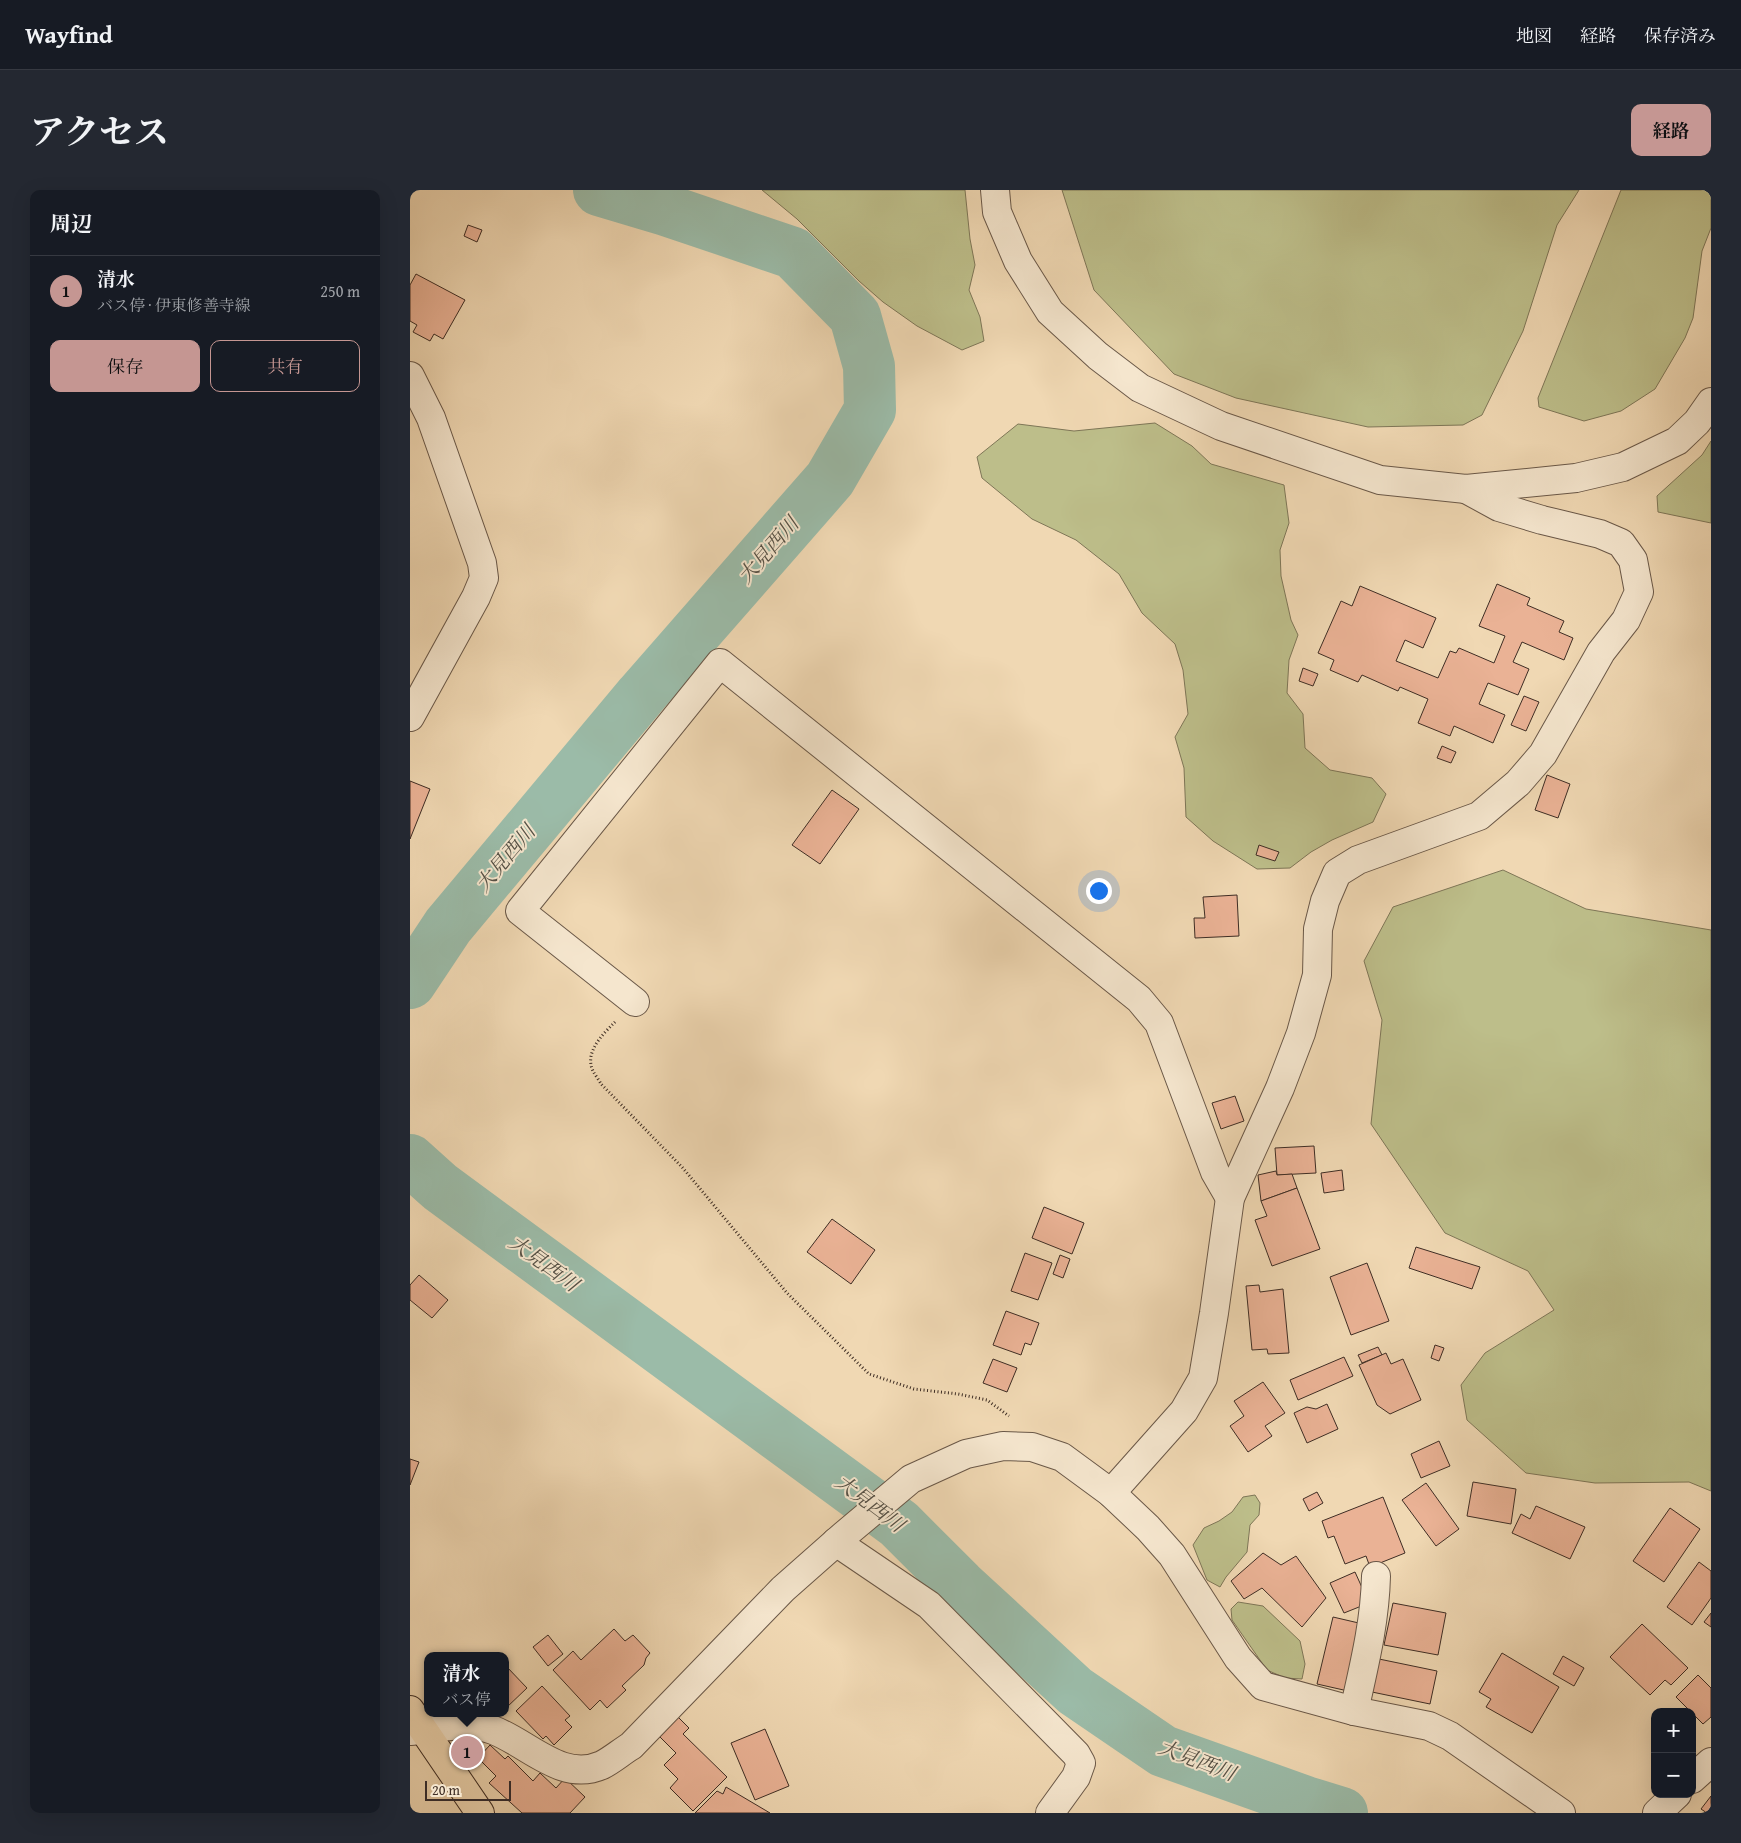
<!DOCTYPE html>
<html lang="ja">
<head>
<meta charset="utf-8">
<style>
  :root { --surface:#171b24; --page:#242831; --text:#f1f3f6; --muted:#9ea1a6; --line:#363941; --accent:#c59692 }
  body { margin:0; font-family:"Gentium Book Plus","Noto Serif JP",serif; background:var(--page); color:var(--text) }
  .controls { position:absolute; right:15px; bottom:15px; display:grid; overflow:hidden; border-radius:10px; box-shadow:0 5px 20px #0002 }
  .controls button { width:45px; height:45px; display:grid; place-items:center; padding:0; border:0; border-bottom:1px solid var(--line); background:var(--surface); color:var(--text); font:25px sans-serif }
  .scale { position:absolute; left:15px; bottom:12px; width:86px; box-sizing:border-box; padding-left:5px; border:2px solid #3e2d24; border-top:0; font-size:14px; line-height:18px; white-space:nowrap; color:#3e2d24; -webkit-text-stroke:4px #f5e6ce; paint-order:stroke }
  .you { position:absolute; left:688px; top:700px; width:18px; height:18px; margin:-12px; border:4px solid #fff; border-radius:50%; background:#1a73e8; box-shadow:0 0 0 8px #1a73e833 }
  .badge { display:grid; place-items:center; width:32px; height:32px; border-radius:50%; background:var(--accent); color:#111; font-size:16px; font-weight:700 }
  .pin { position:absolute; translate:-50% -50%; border:2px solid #fff; box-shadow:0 1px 5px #0006 }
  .popup { position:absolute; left:14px; top:1462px; width:85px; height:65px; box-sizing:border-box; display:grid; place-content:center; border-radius:10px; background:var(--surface); filter:drop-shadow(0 1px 4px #0005); font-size:16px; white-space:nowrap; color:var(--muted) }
  .popup b { font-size:19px; color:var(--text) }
  .popup::after { content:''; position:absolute; left:50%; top:100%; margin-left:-10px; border:10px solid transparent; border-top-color:var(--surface) }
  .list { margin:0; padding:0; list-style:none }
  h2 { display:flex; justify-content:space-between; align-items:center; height:65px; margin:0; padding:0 20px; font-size:21px }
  h2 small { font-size:16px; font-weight:400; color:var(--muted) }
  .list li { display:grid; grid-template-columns:32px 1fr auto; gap:15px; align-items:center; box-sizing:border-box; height:70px; padding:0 20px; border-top:1px solid var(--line) }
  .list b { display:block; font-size:19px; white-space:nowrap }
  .list p { margin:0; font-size:16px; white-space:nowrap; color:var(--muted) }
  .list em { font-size:16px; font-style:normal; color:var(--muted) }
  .actions { display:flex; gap:10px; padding:15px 20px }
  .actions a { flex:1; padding:11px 0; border:1px solid var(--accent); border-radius:10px; text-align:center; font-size:18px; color:var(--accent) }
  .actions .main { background:var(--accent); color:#111 }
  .map { position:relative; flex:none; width:1301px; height:1623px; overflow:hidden; border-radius:10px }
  header { display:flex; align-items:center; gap:30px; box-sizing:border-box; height:70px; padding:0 25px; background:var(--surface); border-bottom:1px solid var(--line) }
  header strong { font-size:24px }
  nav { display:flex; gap:28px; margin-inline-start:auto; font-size:18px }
  .intro { display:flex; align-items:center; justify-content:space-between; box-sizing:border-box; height:120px; padding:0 30px }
  h1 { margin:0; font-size:35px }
  .button { padding:12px 22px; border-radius:10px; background:var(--accent); color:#111; font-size:18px; font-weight:700 }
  main { display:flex; gap:30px; padding:0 30px }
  aside { flex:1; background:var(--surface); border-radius:10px; box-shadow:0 5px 20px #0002 }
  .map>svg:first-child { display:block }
  .green { fill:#bdbe8a; stroke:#7e7657 }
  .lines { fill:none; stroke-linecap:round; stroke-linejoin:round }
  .river { stroke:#9bbba8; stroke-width:52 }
  .building { fill:#eab295; stroke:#3e2d24 }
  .minor-casing { stroke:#6a5848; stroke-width:30 }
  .major-casing { stroke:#3e2d24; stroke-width:30 }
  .path { stroke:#3e2d24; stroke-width:3; stroke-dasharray:1 2.5; stroke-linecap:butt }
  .minor { stroke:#f5e6ce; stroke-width:28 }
  .major { stroke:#f0d8b3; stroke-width:28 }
  .labels { text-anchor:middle; stroke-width:4; stroke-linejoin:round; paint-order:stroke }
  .water-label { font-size:20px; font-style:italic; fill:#555045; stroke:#f5e6ce }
</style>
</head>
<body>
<header>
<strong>Wayfind</strong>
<nav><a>地図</a><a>経路</a><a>保存済み</a></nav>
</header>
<div class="intro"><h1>アクセス</h1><a class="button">経路</a></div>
<main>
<aside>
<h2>周辺<small></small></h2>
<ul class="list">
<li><span class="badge">1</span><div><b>清水</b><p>バス停 · 伊東修善寺線</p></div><em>250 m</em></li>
</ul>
<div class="actions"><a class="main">保存</a><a>共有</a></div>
</aside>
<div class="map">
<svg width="1301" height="1623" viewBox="0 0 1301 1623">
  <rect width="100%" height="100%" fill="#f0d8b3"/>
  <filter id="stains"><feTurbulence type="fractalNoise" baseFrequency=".004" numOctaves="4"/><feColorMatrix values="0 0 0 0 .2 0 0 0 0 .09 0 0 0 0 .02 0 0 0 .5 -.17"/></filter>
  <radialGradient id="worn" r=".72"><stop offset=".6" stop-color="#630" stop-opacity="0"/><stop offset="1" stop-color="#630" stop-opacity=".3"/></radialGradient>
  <g class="green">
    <polygon points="352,0 555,0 560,49 565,75 559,100 570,127 574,151 552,160 507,136 473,112 449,91 387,29"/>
    <polygon points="652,0 1169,0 1147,35 1113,141 1072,225 1053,235 958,237 826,208 764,184 684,100"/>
    <polygon points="1211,0 1301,0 1301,38 1292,61 1283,128 1275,148 1245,199 1211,221 1174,231 1129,217 1128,208"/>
    <polygon points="745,233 782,256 801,274 874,295 879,333 870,360 871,386 881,430 888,445 879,470 877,503 893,524 895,558 920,580 962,588 976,604 963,632 922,650 901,662 880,678 847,679 803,651 776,627 774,578 765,547 778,524 773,480 765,454 732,423 709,384 666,350 622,329 589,302 572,288 567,267 608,234 664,241"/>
    <polygon points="1301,251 1301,333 1248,322 1247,306 1292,265"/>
    <polygon points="1093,680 1176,719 1301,740 1301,1301 1279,1292 1185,1293 1116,1283 1057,1230 1051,1195 1075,1163 1144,1120 1118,1081 1035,1043 961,934 972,830 954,771 983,717"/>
    <polygon points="845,1305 850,1313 849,1325 840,1335 837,1362 816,1387 810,1397 797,1390 783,1355 794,1338 809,1331 822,1322 833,1307"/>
    <polygon points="828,1412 853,1416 890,1451 895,1474 892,1489 875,1488 857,1480 822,1430 821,1419"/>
  </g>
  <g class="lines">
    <g class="river">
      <polyline points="0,793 38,736 231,505 420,289 460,220 459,176 445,126 383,63 256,20 189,0"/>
      <polyline points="0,970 30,997 489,1334 550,1395 665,1501 753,1561 896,1612 932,1623"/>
    </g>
  </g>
  <g class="building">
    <polygon points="58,35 72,40 67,52 54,46"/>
    <polygon points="6,84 55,110 33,149 24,144 20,151 3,142 7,135 0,131 0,95"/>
    <polygon points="1087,394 1120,408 1117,415 1154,431 1149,442 1163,448 1154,470 1112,452 1103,472 1119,479 1108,505 1078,493 1069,514 1095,525 1083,553 1044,536 1040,546 1008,533 1018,509 990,497 988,501 952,485 948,492 920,480 924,470 908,463 931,411 942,416 950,396 1026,428 1013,458 995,450 986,471 1028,488 1040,461 1046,463 1049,458 1084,473 1095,446 1069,436"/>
    <polygon points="893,478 908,484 903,496 889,491"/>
    <polygon points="1114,506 1129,512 1116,541 1101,535"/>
    <polygon points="1032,556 1046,562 1041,573 1027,568"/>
    <polygon points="1137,585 1160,594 1148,628 1125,620"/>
    <polygon points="0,591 20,599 0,649"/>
    <polygon points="422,600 449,619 410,674 382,655"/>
    <polygon points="849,655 869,662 865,671 846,665"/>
    <polygon points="827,705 829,746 785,748 784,728 795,728 793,707"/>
    <polygon points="825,906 834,931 811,939 802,913"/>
    <polygon points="904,956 906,983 867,985 865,958"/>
    <polygon points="932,980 934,1000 914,1003 911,983"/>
    <polygon points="866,981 867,985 882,984 887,998 851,1011 848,985"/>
    <polygon points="887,998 910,1059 862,1076 845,1030 857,1026 851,1011"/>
    <polygon points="634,1017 674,1033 662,1064 622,1048"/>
    <polygon points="422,1029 465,1060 441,1094 397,1062"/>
    <polygon points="1006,1057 1070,1077 1062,1099 999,1078"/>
    <polygon points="615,1063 642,1073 628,1110 601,1101"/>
    <polygon points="650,1065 660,1069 653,1088 643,1084"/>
    <polygon points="957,1073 979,1131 941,1145 920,1087"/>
    <polygon points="9,1085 38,1110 22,1128 0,1110 0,1095"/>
    <polygon points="849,1095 850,1102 873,1099 879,1163 858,1164 857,1159 842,1160 836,1096"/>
    <polygon points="596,1121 629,1133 621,1155 615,1153 611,1165 583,1155"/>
    <polygon points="1025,1155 1034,1158 1029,1171 1021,1168"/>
    <polygon points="968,1157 972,1165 952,1173 948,1165"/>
    <polygon points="976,1163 981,1174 993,1169 1011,1210 980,1224 967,1215 949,1175"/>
    <polygon points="934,1167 943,1186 888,1210 880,1190"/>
    <polygon points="583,1169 607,1178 597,1202 573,1193"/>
    <polygon points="853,1192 875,1223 855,1236 862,1246 838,1262 820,1236 834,1226 824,1211"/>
    <polygon points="917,1214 928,1239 897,1253 884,1223 897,1217 906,1219"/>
    <polygon points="1029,1251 1040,1276 1011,1288 1001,1264"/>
    <polygon points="0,1269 9,1272 0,1295"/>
    <polygon points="1063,1292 1106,1299 1101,1334 1057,1326"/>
    <polygon points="1016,1293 1049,1339 1026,1356 992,1310"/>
    <polygon points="907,1302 913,1313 899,1321 893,1309"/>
    <polygon points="973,1307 995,1363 960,1377 956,1366 935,1374 924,1346 918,1348 912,1331"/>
    <polygon points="1126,1316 1175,1337 1160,1369 1102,1343 1111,1324 1120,1329"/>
    <polygon points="1260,1318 1290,1339 1254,1392 1223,1371"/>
    <polygon points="853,1363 871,1375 886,1366 916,1408 892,1437 852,1398 834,1409 821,1391"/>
    <polygon points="1289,1372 1301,1381 1301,1408 1282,1435 1257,1417"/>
    <polygon points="945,1382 959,1413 934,1423 920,1393"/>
    <polygon points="983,1413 1036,1423 1028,1465 974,1455"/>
    <polygon points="1301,1423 1301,1437 1294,1432"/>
    <polygon points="923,1427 953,1434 938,1501 907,1494"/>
    <polygon points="1232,1434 1278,1478 1261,1495 1255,1490 1240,1505 1200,1467"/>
    <polygon points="204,1439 215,1451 223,1445 240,1463 236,1468 234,1475 212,1496 216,1500 197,1518 190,1510 180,1520 143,1480 163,1461 171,1470"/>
    <polygon points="138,1445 153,1464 138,1476 123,1457"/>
    <polygon points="1092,1463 1149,1497 1122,1543 1076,1517 1081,1509 1069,1502"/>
    <polygon points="1153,1466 1174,1478 1164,1496 1143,1484"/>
    <polygon points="969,1469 1027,1481 1020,1514 962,1502"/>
    <polygon points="96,1476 117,1498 96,1518"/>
    <polygon points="1288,1485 1301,1498 1301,1527 1293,1534 1266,1507"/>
    <polygon points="132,1496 160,1526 155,1530 162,1537 144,1555 136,1546 133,1549 106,1521"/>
    <polygon points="268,1527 279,1538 273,1544 317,1587 283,1621 260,1598 268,1589 254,1575 266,1563 249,1546"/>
    <polygon points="355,1539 379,1596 345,1610 321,1553"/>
    <polygon points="80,1555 95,1569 98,1566 123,1591 130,1583 146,1598 155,1588 175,1607 160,1623 112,1623 79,1593 86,1586 68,1568"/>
    <polygon points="316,1597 360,1623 285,1623 307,1601 313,1604"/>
    <polygon points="1301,1606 1301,1623 1297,1623 1291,1619"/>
  </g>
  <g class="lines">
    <g class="minor-casing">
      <g id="minor">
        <polyline points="585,0 587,22 608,71 640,122 688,166 730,198 811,236 970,290 1056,299 1166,288 1213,277 1267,251 1287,232 1301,212"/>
        <polyline points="0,186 21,228 72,373 74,388 66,407 0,527"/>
        <polyline points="225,812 110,721 310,473 729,809 749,833 805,982 820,1008"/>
        <polyline points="701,1303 774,1221 793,1188 804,1123 820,1008 870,898 891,843 907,785 908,739 915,711 927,683 948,670 1069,626 1108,593 1133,564 1191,462 1216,430 1229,402 1223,370 1211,353 1190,344 1132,330 1089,317 1056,299"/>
        <polyline points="426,1352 519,1415 666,1564 671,1573 666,1587 640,1623"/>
        <path d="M 944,1521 C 954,1476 965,1432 966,1386"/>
        <path d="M 0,1541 C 27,1538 58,1531 83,1540 C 118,1553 152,1593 192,1575 C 202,1570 211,1562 221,1556 L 373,1399 L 433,1346 L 501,1289 L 556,1264 L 593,1256 L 622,1257 L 652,1267 L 701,1303 L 738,1338 L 762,1365 L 828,1468 L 853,1496 L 944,1521 L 1019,1536 L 1040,1546 L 1151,1623"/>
        <polyline points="1282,1589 1301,1572"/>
        <polyline points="1247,1623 1267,1604"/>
      </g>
    </g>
    <g class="major-casing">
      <polyline id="major" points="0,1520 70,1623"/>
    </g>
    <path class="path" d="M 205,832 C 193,844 174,862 183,881 C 185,885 189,890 191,894 L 272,977 L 377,1103 L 459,1184 L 504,1199 L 548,1204 L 577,1210 L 599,1226"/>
    <use href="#minor" class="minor"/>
    <use href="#major" class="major"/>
  </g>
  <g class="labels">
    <g class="water-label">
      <text transform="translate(358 360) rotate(-49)" y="7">大見西川</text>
      <text transform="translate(95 668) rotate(-50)" y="7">大見西川</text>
      <text transform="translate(134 1073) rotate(36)" y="7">大見西川</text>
      <text transform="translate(460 1313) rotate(37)" y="7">大見西川</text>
      <text transform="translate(787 1570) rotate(21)" y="7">大見西川</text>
    </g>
  </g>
  <rect width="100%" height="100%" filter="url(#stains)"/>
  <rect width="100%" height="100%" fill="url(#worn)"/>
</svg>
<div class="controls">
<button>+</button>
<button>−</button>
</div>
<div class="scale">20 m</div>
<div class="you"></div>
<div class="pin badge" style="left:57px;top:1562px">1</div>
<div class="popup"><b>清水</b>バス停</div>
</div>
</main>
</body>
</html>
